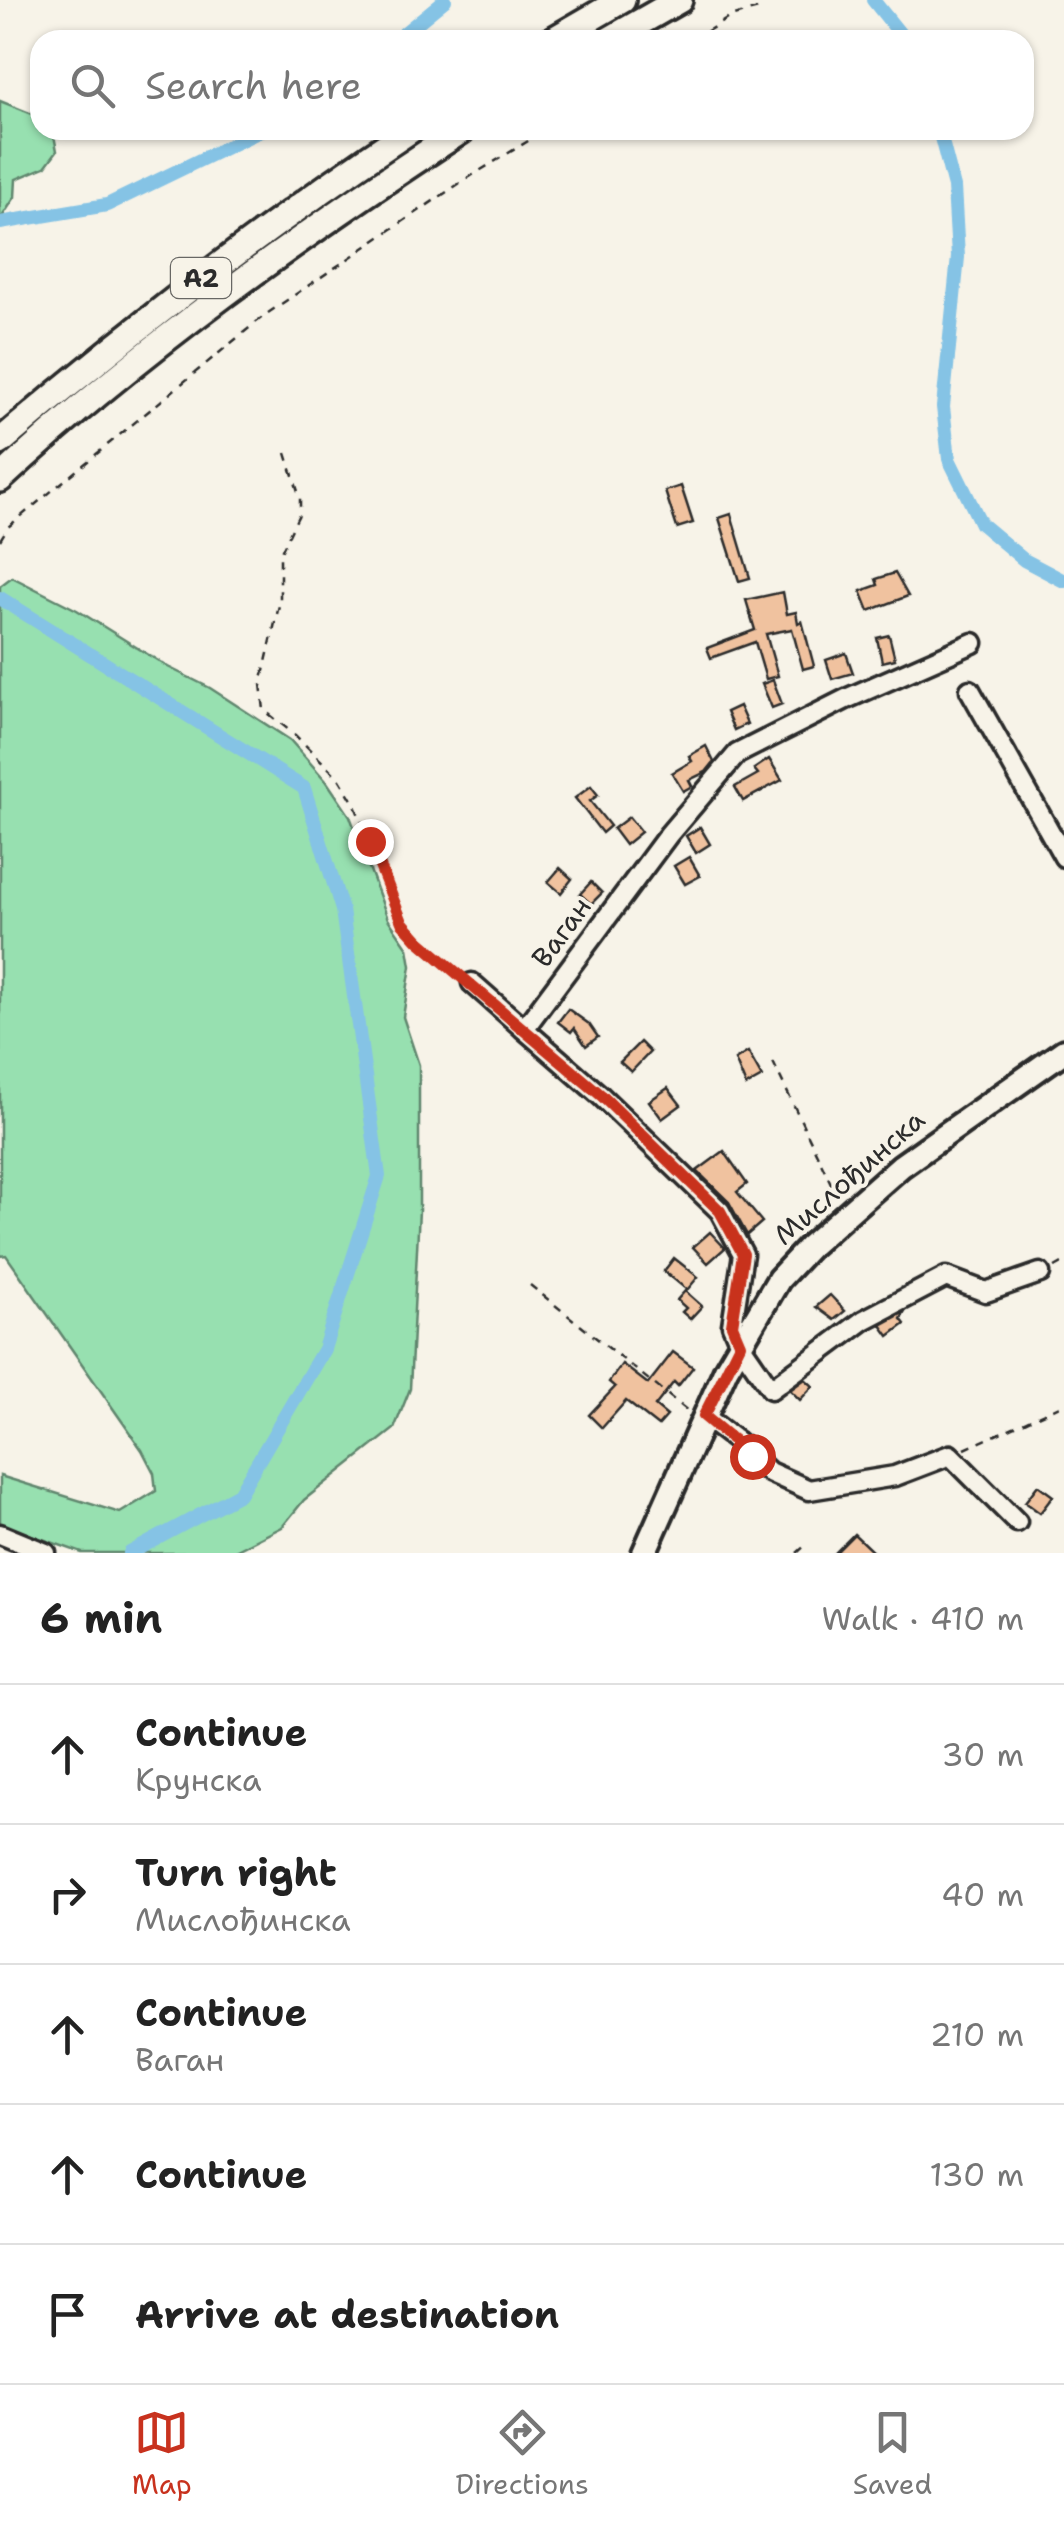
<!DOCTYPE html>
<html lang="en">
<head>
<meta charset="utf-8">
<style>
  :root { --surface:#fff; --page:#f2f2f2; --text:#222; --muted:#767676; --line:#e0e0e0; --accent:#c8321e }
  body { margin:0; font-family:"Shantell Sans",sans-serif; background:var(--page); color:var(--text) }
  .stop { position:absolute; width:30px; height:30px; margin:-22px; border:8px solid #c8321e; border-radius:50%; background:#fff }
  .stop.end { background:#c8321e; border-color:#fff; box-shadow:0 2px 10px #0008 }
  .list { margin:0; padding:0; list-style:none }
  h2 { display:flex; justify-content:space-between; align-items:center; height:130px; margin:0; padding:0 40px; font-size:42px }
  h2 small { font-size:32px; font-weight:400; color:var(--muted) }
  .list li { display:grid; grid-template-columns:65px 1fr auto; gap:30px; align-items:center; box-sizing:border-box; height:140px; padding:0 40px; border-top:2px solid var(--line) }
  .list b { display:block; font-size:38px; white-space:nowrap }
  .list p { margin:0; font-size:32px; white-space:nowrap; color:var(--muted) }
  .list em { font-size:32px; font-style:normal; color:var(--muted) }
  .icon { flex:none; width:55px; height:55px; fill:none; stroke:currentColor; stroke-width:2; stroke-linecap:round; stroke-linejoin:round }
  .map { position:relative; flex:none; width:1064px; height:1553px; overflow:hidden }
  .search { position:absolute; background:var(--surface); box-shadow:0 2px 8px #0004; left:30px; right:30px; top:30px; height:110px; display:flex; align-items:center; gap:25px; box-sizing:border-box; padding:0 35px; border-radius:30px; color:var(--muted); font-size:38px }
  .sheet { height:830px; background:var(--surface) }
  nav { display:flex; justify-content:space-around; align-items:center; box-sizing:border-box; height:140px; border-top:2px solid var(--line); background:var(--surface); font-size:28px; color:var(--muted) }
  nav a { display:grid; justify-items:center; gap:5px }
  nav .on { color:var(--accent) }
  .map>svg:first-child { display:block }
  .green { fill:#97e0b0; stroke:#61866e; stroke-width:2.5 }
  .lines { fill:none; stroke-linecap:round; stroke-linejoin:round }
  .canal { stroke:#85c3e5; stroke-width:14 }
  .building { fill:#f0c29f; stroke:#2b2b2b; stroke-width:2.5 }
  .minor-casing { stroke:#2b2b2b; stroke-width:25 }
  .major-casing { stroke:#2b2b2b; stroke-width:30 }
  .highway-casing { stroke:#2b2b2b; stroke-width:32 }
  .path { stroke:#2b2b2b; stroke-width:2.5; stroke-dasharray:8 8; stroke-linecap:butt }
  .minor { stroke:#f7f3e8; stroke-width:18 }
  .major { stroke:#f7f3e8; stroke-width:22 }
  .highway { stroke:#f7f3e8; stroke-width:25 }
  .route { stroke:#c8321e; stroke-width:12 }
  .labels { text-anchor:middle; stroke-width:8; stroke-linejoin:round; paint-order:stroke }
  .shield { fill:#f7f3e8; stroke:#686764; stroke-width:2.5 }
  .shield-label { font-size:25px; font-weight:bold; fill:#2b2b2b }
  .street-label { font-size:28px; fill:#2b2b2b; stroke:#f7f3e8 }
</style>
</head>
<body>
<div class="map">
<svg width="1064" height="1553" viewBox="0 0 1064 1553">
  <rect width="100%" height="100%" fill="#f7f3e8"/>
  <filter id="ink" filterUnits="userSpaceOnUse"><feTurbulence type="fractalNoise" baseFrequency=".01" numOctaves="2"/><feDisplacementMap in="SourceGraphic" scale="20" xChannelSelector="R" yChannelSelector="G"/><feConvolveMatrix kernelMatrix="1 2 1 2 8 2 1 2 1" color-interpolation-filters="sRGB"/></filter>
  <g filter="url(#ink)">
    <g class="green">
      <polygon points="0,101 40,117 40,130 53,130 57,151 45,167 16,179 15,197 0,220"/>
      <polygon points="12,577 77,610 168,667 210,688 290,740 327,782 350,816 388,919 408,948 411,966 403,1017 419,1065 419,1210 410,1389 394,1429 304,1500 282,1527 231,1553 82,1553 0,1524 0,1476 120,1513 156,1491 154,1473 142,1450 6,1255 0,1256 0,586"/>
    </g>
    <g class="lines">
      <g class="canal">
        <polyline points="873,0 905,40"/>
        <polyline points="396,40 445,0"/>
        <polyline points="939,130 954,187 958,257 943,407 949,459 981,524 1024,560 1064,581"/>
        <polyline points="0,223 107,205 262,130"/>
        <polyline points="0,598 304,788 342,910 379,1176 324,1349 239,1494 130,1553"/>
      </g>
    </g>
    <g class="building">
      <polygon points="681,486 693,523 677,528 665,491"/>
      <polygon points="731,514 750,578 739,581 719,518"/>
      <polygon points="895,573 908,596 869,611 861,591 878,585 876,579"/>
      <polygon points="783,592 787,614 796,612 798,623 802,621 814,666 803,669 792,629 766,634 778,676 766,679 755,642 711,658 707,648 755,630 746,600"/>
      <polygon points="889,635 895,659 882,662 877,638"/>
      <polygon points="846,653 853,673 832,679 826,660"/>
      <polygon points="773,680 782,704 772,708 762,684"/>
      <polygon points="739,706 747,724 734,730 726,712"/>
      <polygon points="706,746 714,762 706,772 689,780 692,786 683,791 672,773 692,761 689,756"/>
      <polygon points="769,759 782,780 743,801 735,787 758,774 754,769"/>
      <polygon points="591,786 598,795 590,801 610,826 602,833 575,798"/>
      <polygon points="629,817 641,832 625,845 613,829"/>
      <polygon points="700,827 710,844 696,853 686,836"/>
      <polygon points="689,857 700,876 685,884 674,866"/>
      <polygon points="560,868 572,879 561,893 548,882"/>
      <polygon points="591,882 602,893 591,904 580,894"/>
      <polygon points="568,1009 589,1024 598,1037 586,1046 574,1028 571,1032 558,1022"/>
      <polygon points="640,1042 650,1052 631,1072 620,1062"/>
      <polygon points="748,1052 762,1077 746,1086 735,1060"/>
      <polygon points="668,1088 681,1105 662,1119 649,1101"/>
      <polygon points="724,1151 747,1184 737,1192 762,1222 747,1235 729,1202 697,1171"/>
      <polygon points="710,1232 725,1248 708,1263 693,1247"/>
      <polygon points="674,1258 698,1277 687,1290 664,1271"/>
      <polygon points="685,1291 702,1306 690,1319 682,1312 686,1308 677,1300"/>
      <polygon points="830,1295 845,1311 834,1320 816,1307"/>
      <polygon points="905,1312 901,1319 905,1324 889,1336 881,1325"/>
      <polygon points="673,1352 693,1367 678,1386 674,1382 655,1406 667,1416 658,1426 626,1401 602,1428 589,1415 615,1387 609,1382 622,1364 648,1384"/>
      <polygon points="805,1379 813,1386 800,1400 790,1390"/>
      <polygon points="1038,1485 1053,1496 1040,1513 1025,1502"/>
      <polygon points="854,1534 874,1553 835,1553"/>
    </g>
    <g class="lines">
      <g class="minor-casing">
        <g id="minor">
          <polyline points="973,643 846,699 737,754 669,834 524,1029 601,1096 720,1211 743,1254 732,1325 740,1344 771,1389 864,1320 946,1277 986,1292 1040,1273"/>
          <polyline points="970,690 1064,857"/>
          <polyline points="472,983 524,1029"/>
          <polyline points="704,1416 738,1442 769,1472 809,1490 895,1476 950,1455 1017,1522"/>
          <polyline points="0,1534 46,1553"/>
        </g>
      </g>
      <g class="major-casing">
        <polyline id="major" points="644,1553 726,1369 779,1279 809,1247 901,1166 1064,1051"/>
      </g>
      <g class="highway-casing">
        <g id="highway">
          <polyline points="553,40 622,0"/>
          <polyline points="609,40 679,0"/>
          <path d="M 0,442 C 131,330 266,226 410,130"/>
          <path d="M 0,479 C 142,348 301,235 462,130"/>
        </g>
      </g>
      <g class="path">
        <polyline points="693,40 730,17 758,9"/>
        <polyline points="286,453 300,498 300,512 280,554 280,601 261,684 264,710 295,735 339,778 354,803 402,922 459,973"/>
        <polyline points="0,540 8,527 265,315 463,181 546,130"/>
        <polyline points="773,1062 837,1196"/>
        <polyline points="1055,1267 1064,1262"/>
        <polyline points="530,1285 689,1412"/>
        <polyline points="965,1449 1064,1404"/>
        <polyline points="797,1553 807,1544"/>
      </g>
      <use href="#minor" class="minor"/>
      <use href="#major" class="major"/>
      <use href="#highway" class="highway"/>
    </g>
  </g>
  <g class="lines" filter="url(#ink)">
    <polyline class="route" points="370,841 402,922 419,941 602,1096 720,1211 743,1254 732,1325 740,1344 704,1416 752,1456"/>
  </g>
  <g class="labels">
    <rect class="shield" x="171" y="258" width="60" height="40" rx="8"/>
    <g class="shield-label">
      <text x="201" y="287">A2</text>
    </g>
    <g class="street-label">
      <text transform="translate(561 932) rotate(-54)" y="10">Ваган</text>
      <text transform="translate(849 1177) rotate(-41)" y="10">Мислођинска</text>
    </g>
  </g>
</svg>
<div class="stop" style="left:752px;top:1456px"></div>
<div class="stop end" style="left:370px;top:841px"></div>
<div class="search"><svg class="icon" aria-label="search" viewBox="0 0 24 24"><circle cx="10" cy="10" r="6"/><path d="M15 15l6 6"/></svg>Search here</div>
</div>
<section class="sheet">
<h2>6 min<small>Walk · 410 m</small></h2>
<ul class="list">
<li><svg class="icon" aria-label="ahead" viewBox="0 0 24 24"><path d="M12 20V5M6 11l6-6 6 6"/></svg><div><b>Continue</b><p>Крунска</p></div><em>30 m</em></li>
<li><svg class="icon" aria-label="right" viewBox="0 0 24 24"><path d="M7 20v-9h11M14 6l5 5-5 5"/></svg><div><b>Turn right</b><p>Мислођинска</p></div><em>40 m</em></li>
<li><svg class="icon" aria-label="ahead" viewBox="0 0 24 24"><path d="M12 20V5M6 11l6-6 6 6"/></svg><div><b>Continue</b><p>Ваган</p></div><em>210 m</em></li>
<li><svg class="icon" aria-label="ahead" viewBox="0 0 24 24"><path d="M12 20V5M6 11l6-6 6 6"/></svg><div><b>Continue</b></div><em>130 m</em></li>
<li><svg class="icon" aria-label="arrive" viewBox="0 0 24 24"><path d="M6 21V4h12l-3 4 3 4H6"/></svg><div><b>Arrive at destination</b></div></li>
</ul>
</section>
<nav>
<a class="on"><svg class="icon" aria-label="map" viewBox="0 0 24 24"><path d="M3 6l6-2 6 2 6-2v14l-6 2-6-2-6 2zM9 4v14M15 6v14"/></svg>Map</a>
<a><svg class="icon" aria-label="directions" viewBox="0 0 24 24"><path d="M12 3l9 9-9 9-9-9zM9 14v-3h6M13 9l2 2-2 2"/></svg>Directions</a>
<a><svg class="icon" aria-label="saved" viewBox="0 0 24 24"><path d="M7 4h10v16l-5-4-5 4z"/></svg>Saved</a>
</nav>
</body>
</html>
